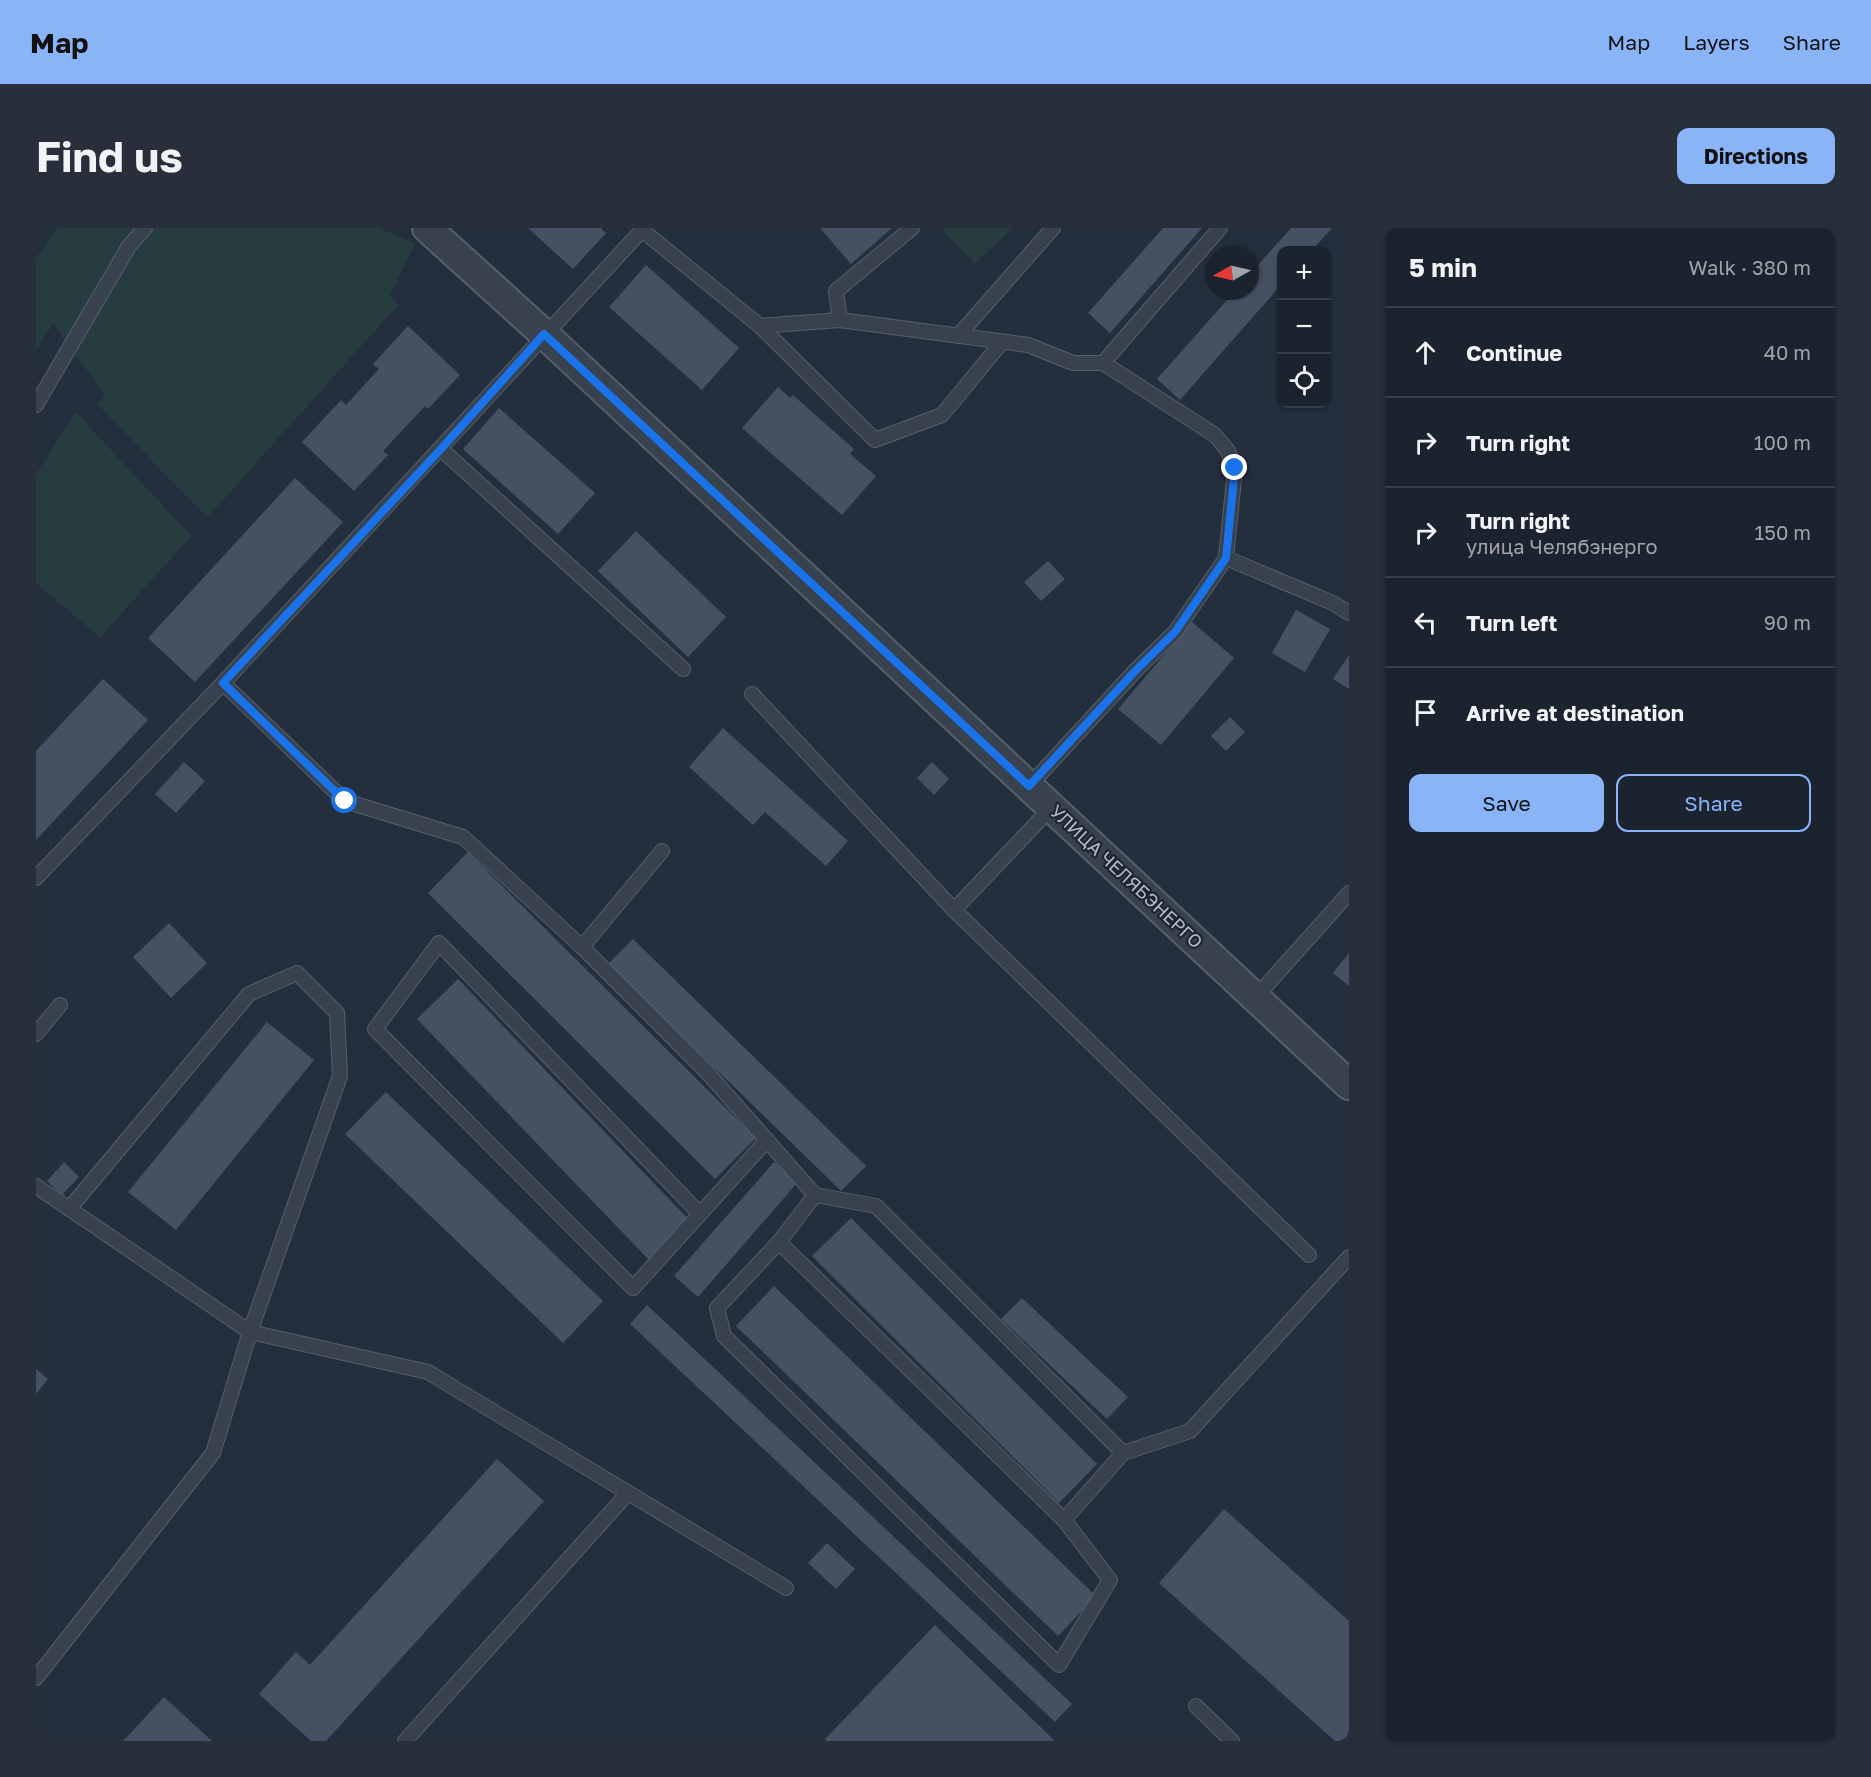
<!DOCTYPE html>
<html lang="en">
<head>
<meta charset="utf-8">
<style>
  :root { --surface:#1b232e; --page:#282f3a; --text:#f1f3f6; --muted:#a0a4aa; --line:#39404a; --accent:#8ab4f8 }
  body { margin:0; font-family:"Golos Text",sans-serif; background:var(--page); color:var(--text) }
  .controls { position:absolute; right:18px; top:18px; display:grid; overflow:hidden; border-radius:12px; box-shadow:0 2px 4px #0004 }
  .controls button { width:54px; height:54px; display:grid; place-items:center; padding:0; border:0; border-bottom:2px solid var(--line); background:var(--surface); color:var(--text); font:30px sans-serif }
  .compass { position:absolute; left:1169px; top:18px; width:54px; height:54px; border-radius:50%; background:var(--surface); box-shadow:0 2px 4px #0004; rotate:262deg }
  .stop { position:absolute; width:18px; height:18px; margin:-14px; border:4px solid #1a73e8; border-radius:50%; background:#fff }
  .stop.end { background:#1a73e8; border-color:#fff; box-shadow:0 2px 6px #0008 }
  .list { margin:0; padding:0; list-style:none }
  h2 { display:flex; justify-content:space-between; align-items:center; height:78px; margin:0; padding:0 24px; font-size:26px }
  h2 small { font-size:20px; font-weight:400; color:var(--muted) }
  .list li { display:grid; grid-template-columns:39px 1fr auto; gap:18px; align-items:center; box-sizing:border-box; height:90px; padding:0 24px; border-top:2px solid var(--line) }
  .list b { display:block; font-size:22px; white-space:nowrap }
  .list p { margin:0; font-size:20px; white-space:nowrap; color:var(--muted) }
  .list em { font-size:20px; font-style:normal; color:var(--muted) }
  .actions { display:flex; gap:12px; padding:18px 24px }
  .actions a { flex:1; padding:14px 0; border:2px solid var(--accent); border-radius:12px; text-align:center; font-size:21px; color:var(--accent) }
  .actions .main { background:var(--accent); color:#111 }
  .icon { flex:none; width:33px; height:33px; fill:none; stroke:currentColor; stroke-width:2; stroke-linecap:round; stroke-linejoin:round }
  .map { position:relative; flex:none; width:1313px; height:1513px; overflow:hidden; border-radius:12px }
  header { display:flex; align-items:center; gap:36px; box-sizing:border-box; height:84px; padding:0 30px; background:var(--accent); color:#111 }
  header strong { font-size:28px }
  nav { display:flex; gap:33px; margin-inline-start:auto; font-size:21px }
  .intro { display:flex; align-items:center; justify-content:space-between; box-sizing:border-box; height:144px; padding:0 36px }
  h1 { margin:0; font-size:42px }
  .button { padding:15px 27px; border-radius:12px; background:var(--accent); color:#111; font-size:21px; font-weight:700 }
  main { display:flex; gap:36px; padding:0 36px }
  aside { flex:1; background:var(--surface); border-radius:12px; box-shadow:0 2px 4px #0004 }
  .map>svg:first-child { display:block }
  .green { fill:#263c3f }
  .building { fill:#455162 }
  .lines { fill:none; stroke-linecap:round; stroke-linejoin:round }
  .lane-casing { stroke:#565f6c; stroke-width:16 }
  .street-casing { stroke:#565f6c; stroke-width:32 }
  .lane { stroke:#38414e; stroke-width:14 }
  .street { stroke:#38414e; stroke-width:28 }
  .route { stroke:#1a73e8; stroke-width:8 }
  .labels { text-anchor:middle; stroke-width:4.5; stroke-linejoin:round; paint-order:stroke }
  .street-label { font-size:18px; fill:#b4bcc9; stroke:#1d2633 }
</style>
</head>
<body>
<header>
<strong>Map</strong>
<nav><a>Map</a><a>Layers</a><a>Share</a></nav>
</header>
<div class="intro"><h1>Find us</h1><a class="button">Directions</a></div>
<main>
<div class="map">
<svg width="1313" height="1513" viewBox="0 0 1313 1513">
  <rect width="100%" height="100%" fill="#242f3e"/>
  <g class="green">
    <polygon points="22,0 343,0 379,16 354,67 363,76 171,290 61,176 69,167 17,96 0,122 0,30"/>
    <polygon points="905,0 976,0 939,36"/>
    <polygon points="40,184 155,308 64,410 0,355 0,246"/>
  </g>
  <g class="building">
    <polygon points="492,0 567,0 565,1 570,5 537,41"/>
    <polygon points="784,0 856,0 815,36"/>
    <polygon points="1127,0 1166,0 1074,105 1052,85"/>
    <polygon points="1255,0 1296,0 1276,22 1245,22 1245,57 1144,172 1121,151 1199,63 1214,63 1214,46"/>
    <polygon points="610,37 703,120 666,162 573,79"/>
    <polygon points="372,98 424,147 392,181 389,178 347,223 352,227 318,263 266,214 305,172 310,177 343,141 337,136"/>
    <polygon points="742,159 754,170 757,167 818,221 814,226 840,248 806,287 706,200"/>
    <polygon points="463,180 559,265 522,306 427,221"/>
    <polygon points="259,250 307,294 159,454 112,410"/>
    <polygon points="600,303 690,389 652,429 562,343"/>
    <polygon points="1012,333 1029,351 1005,373 988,354"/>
    <polygon points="1260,382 1294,401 1269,444 1236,425"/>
    <polygon points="1156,394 1198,430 1125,517 1082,481"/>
    <polygon points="1313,427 1313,461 1297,451"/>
    <polygon points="67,451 112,492 0,612 0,523"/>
    <polygon points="1194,489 1209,504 1190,523 1175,508"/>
    <polygon points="687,500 812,613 790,638 729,584 717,597 653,539"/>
    <polygon points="148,534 169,553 140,585 119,566"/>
    <polygon points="896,534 913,551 898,567 881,550"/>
    <polygon points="432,624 720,910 679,951 392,665"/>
    <polygon points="133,695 171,735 135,770 97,729"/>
    <polygon points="597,711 830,938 805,963 572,736"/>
    <polygon points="1313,725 1313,758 1297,745"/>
    <polygon points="422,751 657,996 616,1035 381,791"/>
    <polygon points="231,794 278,832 140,1002 92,964"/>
    <polygon points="350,864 567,1073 527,1115 309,906"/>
    <polygon points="28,934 43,949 26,967 11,953"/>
    <polygon points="738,934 762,954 662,1069 638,1048"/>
    <polygon points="815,990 1061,1236 1023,1275 776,1028"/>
    <polygon points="738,1058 1060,1368 1022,1408 700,1098"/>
    <polygon points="986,1070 1092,1169 1071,1191 965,1091"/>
    <polygon points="611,1077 1036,1476 1019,1494 594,1096"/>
    <polygon points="0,1141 12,1151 0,1166"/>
    <polygon points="461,1231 508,1273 290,1513 275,1513 223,1466 260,1424 274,1437"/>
    <polygon points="1188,1281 1313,1393 1313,1513 1299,1513 1123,1355"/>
    <polygon points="791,1315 819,1341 800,1361 772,1335"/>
    <polygon points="899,1397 1019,1513 791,1513 789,1511"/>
    <polygon points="128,1469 176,1513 87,1513"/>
  </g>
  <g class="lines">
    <g class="lane-casing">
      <g id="lane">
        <polyline points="606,2 724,98 804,92 992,117 1037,135 1067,135"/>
        <polyline points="804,92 800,63 876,0"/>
        <polyline points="724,98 839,212 906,187 966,114"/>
        <polyline points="922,108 1017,0"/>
        <polyline points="0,177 93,18 109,0"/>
        <polyline points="405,221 647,441"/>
        <polyline points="1190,330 1297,375 1313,385"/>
        <polyline points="187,455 309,573 427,609 546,719 670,843 779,967 840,978 1087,1225"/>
        <polyline points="716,466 918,682"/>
        <polyline points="993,558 1101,441 1139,404 1190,330 1199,241 1192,223 1179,207 1067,135 1184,0"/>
        <polyline points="1015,580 918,682 1273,1027"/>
        <polyline points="0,650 187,455 608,0"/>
        <polyline points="546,719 626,623"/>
        <polyline points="1219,770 1313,665"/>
        <polyline points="0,806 24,777"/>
        <polyline points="0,958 214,1104 392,1144 750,1360"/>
        <polyline points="664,986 403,715 339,801 597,1060 731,912"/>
        <polyline points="743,1014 1028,1292 1074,1352 1023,1437 688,1108 681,1080 743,1014 779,967"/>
        <polyline points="1028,1292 1087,1225 1154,1203 1313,1029"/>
        <polyline points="0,1450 177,1225 214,1104 304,848 301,785 261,745 213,766 33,981"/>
        <polyline points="1160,1478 1196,1513"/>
        <polyline points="369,1513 592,1265"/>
      </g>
    </g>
    <g class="street-casing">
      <polyline id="street" points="391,0 508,106 1313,857"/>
    </g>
    <use href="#lane" class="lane"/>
    <use href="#street" class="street"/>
  </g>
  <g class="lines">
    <polyline class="route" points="309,573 187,455 405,221 508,106 993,558 1101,441 1139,404 1190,330 1199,240"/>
  </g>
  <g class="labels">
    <g class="street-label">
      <text transform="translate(1090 649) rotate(43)" y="6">УЛИЦА ЧЕЛЯБЭНЕРГО</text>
    </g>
  </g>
</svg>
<div class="controls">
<button>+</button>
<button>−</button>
<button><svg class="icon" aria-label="locate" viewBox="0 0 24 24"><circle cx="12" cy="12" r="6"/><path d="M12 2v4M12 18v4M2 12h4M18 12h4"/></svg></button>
</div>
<svg class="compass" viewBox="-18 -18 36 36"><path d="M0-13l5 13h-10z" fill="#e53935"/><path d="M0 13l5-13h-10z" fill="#a0a4aa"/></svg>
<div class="stop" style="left:309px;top:573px"></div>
<div class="stop end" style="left:1199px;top:240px"></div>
</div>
<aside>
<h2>5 min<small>Walk · 380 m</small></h2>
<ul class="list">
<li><svg class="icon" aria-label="ahead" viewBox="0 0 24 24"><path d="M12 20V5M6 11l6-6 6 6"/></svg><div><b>Continue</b></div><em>40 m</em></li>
<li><svg class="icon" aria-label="right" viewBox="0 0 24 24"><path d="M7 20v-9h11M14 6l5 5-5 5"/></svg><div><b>Turn right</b></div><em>100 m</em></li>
<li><svg class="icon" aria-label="right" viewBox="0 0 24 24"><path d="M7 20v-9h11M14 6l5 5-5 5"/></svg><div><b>Turn right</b><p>улица Челябэнерго</p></div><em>150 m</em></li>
<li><svg class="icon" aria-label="left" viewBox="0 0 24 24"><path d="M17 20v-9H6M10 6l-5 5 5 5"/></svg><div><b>Turn left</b></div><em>90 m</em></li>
<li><svg class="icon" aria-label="arrive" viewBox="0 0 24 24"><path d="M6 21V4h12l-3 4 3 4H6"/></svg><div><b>Arrive at destination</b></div></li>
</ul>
<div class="actions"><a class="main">Save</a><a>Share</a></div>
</aside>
</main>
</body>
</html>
